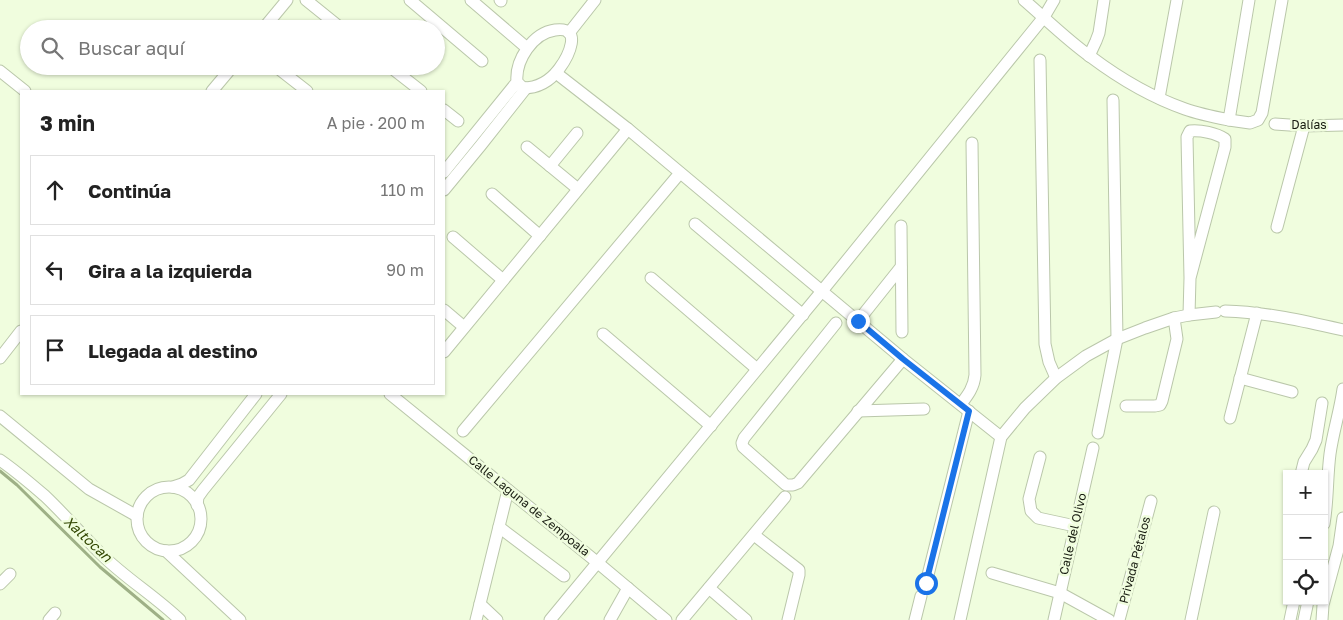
<!DOCTYPE html>
<html lang="es">
<head>
<meta charset="utf-8">
<style>
  :root { --surface:#fff; --page:#f2f2f2; --text:#222; --muted:#767676; --line:#e0e0e0 }
  body { margin:0; font-family:"Golos Text",sans-serif; background:var(--page); color:var(--text) }
  .controls { position:absolute; right:15px; bottom:15px; display:grid; overflow:hidden; border-radius:0px; box-shadow:0 1px 4px #0004 }
  .controls button { width:45px; height:45px; display:grid; place-items:center; padding:0; border:0; border-bottom:1px solid var(--line); background:var(--surface); color:var(--text); font:25px sans-serif }
  .stop { position:absolute; width:15px; height:15px; margin:-11px; border:4px solid #1a73e8; border-radius:50%; background:#fff }
  .stop.end { background:#1a73e8; border-color:#fff; box-shadow:0 1px 5px #0008 }
  .list { margin:0; padding:0; list-style:none }
  h2 { display:flex; justify-content:space-between; align-items:center; height:65px; margin:0; padding:0 20px; font-size:21px }
  h2 small { font-size:16px; font-weight:400; color:var(--muted) }
  .list li { display:grid; grid-template-columns:32px 1fr auto; gap:15px; align-items:center; box-sizing:border-box; height:70px; margin:0 10px 10px; padding:0 10px; border:1px solid var(--line); border-radius:0px }
  .list b { display:block; font-size:19px; white-space:nowrap }
  .list em { font-size:16px; font-style:normal; color:var(--muted) }
  .icon { flex:none; width:28px; height:28px; fill:none; stroke:currentColor; stroke-width:2; stroke-linecap:round; stroke-linejoin:round }
  .map { position:relative; flex:none; width:1343px; height:620px; overflow:hidden }
  .search { position:absolute; background:var(--surface); box-shadow:0 1px 4px #0004; left:20px; top:20px; width:425px; height:55px; display:flex; align-items:center; gap:12px; box-sizing:border-box; padding:0 18px; border-radius:28px; color:var(--muted); font-size:19px }
  .panel { position:absolute; background:var(--surface); box-shadow:0 1px 4px #0004; left:20px; top:90px; width:425px; height:305px; border-radius:0px }
  .map>svg:first-child { display:block }
  .lines { fill:none; stroke-linecap:round; stroke-linejoin:round }
  .stream { stroke:#9eb086; stroke-width:3 }
  .minor-casing { stroke:#bac7aa; stroke-width:13 }
  .minor { stroke:#fff; stroke-width:11 }
  .route { stroke:#1a73e8; stroke-width:6 }
  .labels { text-anchor:middle; stroke-width:5; stroke-linejoin:round; paint-order:stroke }
  .street-label { font-size:12px; fill:#171b10; stroke:#f0fdde }
  .water-label { font-size:14px; font-style:italic; fill:#334804; stroke:#f0fdde }
</style>
</head>
<body>
<div class="map">
<svg width="1343" height="620" viewBox="0 0 1343 620">
  <rect width="100%" height="100%" fill="#f0fdde"/>
  <g class="lines">
    <polyline class="stream" points="0,471 17,485 100,567 163,620"/>
    <g class="minor-casing">
      <g id="minor">
        <polyline points="306,0 342,29"/>
        <polyline points="410,0 482,61"/>
        <polyline points="471,0 527,48"/>
        <polyline points="500,0 501,1"/>
        <path d="M 1024,0 C 1046,19 1067,40 1091,57 C 1119,78 1151,97 1185,109 C 1199,114 1214,117 1229,120 L 1249,0"/>
        <polyline points="263,29 287,0"/>
        <polyline points="569,33 595,0"/>
        <polyline points="1089,56 1096,41 1099,33 1104,0"/>
        <polyline points="1040,60 1045,344 1049,362 1056,378"/>
        <polyline points="275,66 307,91"/>
        <polyline points="389,66 421,91"/>
        <polyline points="0,71 25,91"/>
        <polyline points="556,73 628,129 903,359 1001,437"/>
        <polyline points="212,91 233,66"/>
        <polyline points="1159,98 1177,0"/>
        <polyline points="444,110 458,121"/>
        <polyline points="1229,120 1250,123 1258,120 1262,113 1282,0"/>
        <polyline points="1275,124 1304,126 1343,125"/>
        <polyline points="527,147 578,189"/>
        <polyline points="550,166 577,133"/>
        <path d="M 444,172 L 517,82 C 515,60 533,33 555,30 C 584,26 568,57 559,69 C 550,81 538,88 523,88 L 517,82"/>
        <polyline points="444,190 481,145 526,88"/>
        <polyline points="492,194 540,236"/>
        <polyline points="695,224 803,315"/>
        <polyline points="901,226 902,332"/>
        <polyline points="1277,227 1304,126"/>
        <polyline points="453,237 503,280"/>
        <polyline points="651,278 757,369"/>
        <polyline points="444,310 464,327"/>
        <path d="M 1225,311 C 1265,312 1304,321 1343,330"/>
        <path d="M 1189,315 L 1190,278 L 1187,137 L 1190,131 C 1201,130 1216,133 1225,139 L 1225,147 L 1190,278"/>
        <polyline points="858,321 901,267"/>
        <polyline points="836,323 744,438 742,443 743,447 786,485 793,485 798,483 903,359"/>
        <polyline points="603,334 711,426"/>
        <polyline points="444,352 628,129"/>
        <polyline points="0,358 21,331"/>
        <polyline points="1240,378 1292,392"/>
        <polyline points="390,394 598,563 666,620"/>
        <path d="M 961,404 C 968,395 974,387 975,375 L 972,143"/>
        <polyline points="1126,406 1155,406 1160,405 1162,401 1177,339 1174,318"/>
        <polyline points="858,411 924,409"/>
        <polyline points="0,416 89,489 137,516"/>
        <polyline points="1230,418 1257,313"/>
        <polyline points="463,431 680,173"/>
        <polyline points="1098,433 1117,339 1113,100"/>
        <polyline points="1040,457 1029,499 1031,511 1038,518 1075,526"/>
        <path d="M 0,460 C 16,471 30,483 45,496 C 64,514 82,535 101,554 C 125,578 155,596 180,620"/>
        <polyline points="1301,474 1304,462 1312,449 1316,440 1322,403"/>
        <polyline points="173,487 182,484 189,480 256,394"/>
        <circle cx="169" cy="519" r="32"/>
        <polyline points="197,505 198,497 203,490 281,394"/>
        <path d="M 1324,524 C 1328,501 1327,477 1330,454 C 1333,432 1340,411 1343,389"/>
        <polyline points="499,527 564,576"/>
        <polyline points="754,535 799,570 799,575 788,620"/>
        <polyline points="166,551 240,620"/>
        <polyline points="992,573 1060,593 1109,620"/>
        <polyline points="926,583 969,411"/>
        <polyline points="0,584 10,574"/>
        <polyline points="709,588 746,620"/>
        <polyline points="480,604 497,620"/>
        <polyline points="49,620 55,613"/>
        <polyline points="476,620 508,490"/>
        <polyline points="550,620 822,291 1044,17 1054,0"/>
        <polyline points="610,620 628,588"/>
        <polyline points="682,620 785,497"/>
        <polyline points="915,620 921,596"/>
        <polyline points="960,620 1001,437 1025,408 1056,378 1086,356 1117,339 1145,328 1174,318 1189,315 1216,312"/>
        <polyline points="1054,620 1093,448"/>
        <polyline points="1119,620 1151,501"/>
        <polyline points="1191,620 1214,512"/>
        <polyline points="1290,620 1294,601"/>
        <polyline points="1304,620 1308,601"/>
        <polyline points="1322,620 1323,605 1339,546 1343,518"/>
      </g>
    </g>
    <use href="#minor" class="minor"/>
  </g>
  <g class="lines">
    <polyline class="route" points="858,321 903,359 969,411 926,583"/>
  </g>
  <g class="labels">
    <g class="street-label">
      <text x="1309" y="129">Dalías</text>
      <text transform="translate(529 506) rotate(39)" y="4">Calle Laguna de Zempoala</text>
      <text transform="translate(1073 534) rotate(-77)" y="4">Calle del Olivo</text>
      <text transform="translate(1135 560) rotate(-75)" y="4">Privada Pétalos</text>
    </g>
    <g class="water-label">
      <text transform="translate(88 539) rotate(43)" y="5">Xaltocan</text>
    </g>
  </g>
</svg>
<div class="controls">
<button>+</button>
<button>−</button>
<button><svg class="icon" aria-label="locate" viewBox="0 0 24 24"><circle cx="12" cy="12" r="6"/><path d="M12 2v4M12 18v4M2 12h4M18 12h4"/></svg></button>
</div>
<div class="stop" style="left:926px;top:583px"></div>
<div class="stop end" style="left:858px;top:321px"></div>
<div class="search"><svg class="icon" aria-label="search" viewBox="0 0 24 24"><circle cx="10" cy="10" r="6"/><path d="M15 15l6 6"/></svg>Buscar aquí</div>
<section class="panel">
<h2>3 min<small>A pie · 200 m</small></h2>
<ul class="list">
<li><svg class="icon" aria-label="ahead" viewBox="0 0 24 24"><path d="M12 20V5M6 11l6-6 6 6"/></svg><div><b>Continúa</b></div><em>110 m</em></li>
<li><svg class="icon" aria-label="left" viewBox="0 0 24 24"><path d="M17 20v-9H6M10 6l-5 5 5 5"/></svg><div><b>Gira a la izquierda</b></div><em>90 m</em></li>
<li><svg class="icon" aria-label="arrive" viewBox="0 0 24 24"><path d="M6 21V4h12l-3 4 3 4H6"/></svg><div><b>Llegada al destino</b></div></li>
</ul>
</section>
</div>
</body>
</html>
